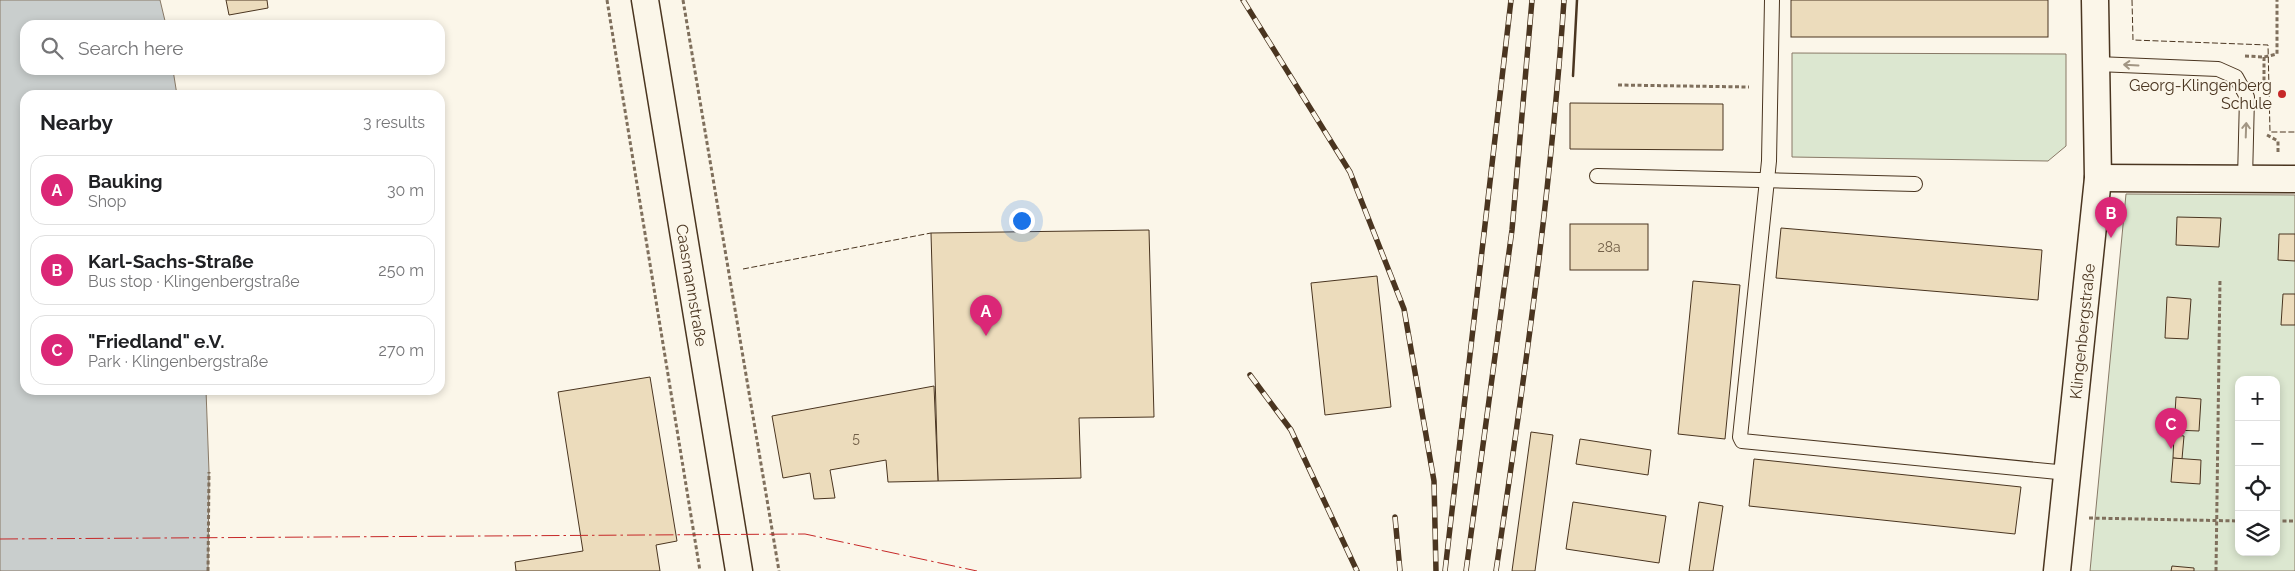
<!DOCTYPE html>
<html lang="en">
<head>
<meta charset="utf-8">
<style>
  :root { --surface:#fff; --page:#f6f6f6; --text:#202124; --muted:#757577; --line:#e0e0e0; --accent:#db2777 }
  body { margin:0; font-family:Raleway,sans-serif; background:var(--page); color:var(--text) }
  .controls { position:absolute; right:15px; bottom:15px; display:grid; overflow:hidden; border-radius:10px; box-shadow:0 2px 8px #0003 }
  .controls button { width:45px; height:45px; display:grid; place-items:center; padding:0; border:0; border-bottom:1px solid var(--line); background:var(--surface); color:var(--text); font:25px sans-serif }
  .you { position:absolute; left:1021px; top:220px; width:18px; height:18px; margin:-12px; border:4px solid #fff; border-radius:50%; background:#1a73e8; box-shadow:0 0 0 8px #1a73e833 }
  .badge { display:grid; place-items:center; width:32px; height:32px; border-radius:50%; background:var(--accent); color:#fff; font-size:16px; font-weight:700 }
  .pin { position:absolute; translate:-50% -41px; filter:drop-shadow(0 1px 2px #0008) }
  .pin::after { content:''; position:absolute; top:26px; width:18px; height:15px; background:inherit; clip-path:polygon(0 0,100% 0,50% 100%) }
  .list { margin:0; padding:0; list-style:none }
  h2 { display:flex; justify-content:space-between; align-items:center; height:65px; margin:0; padding:0 20px; font-size:21px }
  h2 small { font-size:16px; font-weight:400; color:var(--muted) }
  .list li { display:grid; grid-template-columns:32px 1fr auto; gap:15px; align-items:center; box-sizing:border-box; height:70px; margin:0 10px 10px; padding:0 10px; border:1px solid var(--line); border-radius:15px }
  .list b { display:block; font-size:19px; white-space:nowrap }
  .list p { margin:0; font-size:16px; white-space:nowrap; color:var(--muted) }
  .list em { font-size:16px; font-style:normal; color:var(--muted) }
  .icon { flex:none; width:28px; height:28px; fill:none; stroke:currentColor; stroke-width:2; stroke-linecap:round; stroke-linejoin:round }
  .map { position:relative; flex:none; width:2295px; height:571px; overflow:hidden }
  .search { position:absolute; background:var(--surface); box-shadow:0 2px 8px #0003; left:20px; top:20px; width:425px; height:55px; display:flex; align-items:center; gap:12px; box-sizing:border-box; padding:0 18px; border-radius:15px; color:var(--muted); font-size:19px }
  .panel { position:absolute; background:var(--surface); box-shadow:0 2px 8px #0003; left:20px; top:90px; width:425px; height:305px; border-radius:15px }
  .map>svg:first-child { display:block }
  .green { fill:#dce7d0; stroke:#887966; fill-rule:evenodd }
  .water { fill:#c9cecd; stroke:#887966 }
  .building { fill:#ecdcbc; stroke:#4a3520 }
  .lines { fill:none; stroke-linecap:round; stroke-linejoin:round }
  .service-casing { stroke:#4a3520; stroke-width:16 }
  .minor-casing { stroke:#4a3520; stroke-width:29 }
  .path { stroke:#7f6f5c; stroke-width:3; stroke-dasharray:4 2.5; stroke-linecap:butt }
  .service { stroke:#fbf6e9; stroke-width:14 }
  .minor { stroke:#fbf6e9; stroke-width:26 }
  .rail-casing { stroke:#4a3520; stroke-width:5.5 }
  .rail { stroke:#fbf6e9; stroke-width:4; stroke-dasharray:11; stroke-linecap:butt }
  .fence { stroke:#4a3520; stroke-width:1; stroke-dasharray:6 2.5; stroke-linecap:butt }
  .wall { stroke:#4a3520; stroke-width:2.5 }
  .power { stroke:#c62828; stroke-width:1; stroke-dasharray:18 4 2.5 4; stroke-linecap:butt }
  .oneway { stroke:#a29684 }
  .poi-dot { fill:#c62828; stroke:#fbf6e9; stroke-width:2 }
  .labels { text-anchor:middle; stroke-width:4; stroke-linejoin:round; paint-order:stroke }
  .number-label { font-size:14px; fill:#725f47 }
  .poi-label { font-size:16px; fill:#4a3520; stroke:#fbf6e9; text-anchor:end }
  .street-label { font-size:16px; fill:#4a3520; stroke:#fbf6e9 }
</style>
</head>
<body>
<div class="map">
<svg width="2295" height="571" viewBox="0 0 2295 571">
  <rect width="100%" height="100%" fill="#fbf6e9"/>
  <g class="green">
    <polygon points="1792,53 2066,54 2066,146 2048,161 1792,157"/>
    <path d="M 2126,194 L 2295,195 L 2295,571 L 2090,571 ZM 2239,380 L 2276,380 L 2276,552 L 2239,552 Z"/>
  </g>
  <polygon class="water" points="0,0 160,0 166,25 25,25 25,70 173,70 177,95 25,95 25,390 206,390 209,472 208,571 0,571"/>
  <g class="building">
    <polygon points="226,0 267,0 268,8 229,15"/>
    <rect x="1791" y="0" width="257" height="37"/>
    <polygon points="1570,103 1723,104 1723,150 1570,149"/>
    <polygon points="2177,217 2221,218 2219,247 2176,245"/>
    <rect x="1570" y="224" width="78" height="46"/>
    <polygon points="1781,228 2042,250 2038,300 1776,278"/>
    <polygon points="1149,230 1154,417 1079,418 1081,478 938,481 931,233"/>
    <polygon points="2279,234 2295,234 2295,261 2278,260"/>
    <polygon points="1377,276 1391,407 1325,415 1311,283"/>
    <polygon points="1693,281 1740,285 1725,439 1678,434"/>
    <polygon points="2283,294 2295,294 2295,325 2281,325"/>
    <polygon points="2167,297 2191,299 2188,339 2165,338"/>
    <polygon points="650,377 677,541 656,545 660,571 516,571 515,562 583,551 558,392"/>
    <polygon points="934,386 938,481 888,482 886,460 830,470 835,498 814,499 810,473 783,478 772,416"/>
    <polygon points="2176,397 2201,399 2199,431 2174,430"/>
    <polygon points="1531,432 1553,435 1535,571 1512,571"/>
    <polygon points="2174,435 2184,436 2182,459 2173,458"/>
    <polygon points="1580,439 1651,450 1648,475 1576,464"/>
    <polygon points="2173,458 2201,460 2200,484 2171,482"/>
    <polygon points="1754,459 2021,487 2015,534 1749,506"/>
    <polygon points="1573,502 1666,516 1659,563 1566,549"/>
    <polygon points="1699,502 1723,506 1713,571 1689,571"/>
    <polygon points="2172,566 2194,568 2194,571 2171,571"/>
  </g>
  <g class="lines">
    <g class="service-casing">
      <g id="service">
        <polyline points="1772,0 1769,161 1740,437 1742,441 2068,473"/>
        <polyline points="2097,64 2218,69 2236,77 2247,97 2245,179"/>
        <polyline points="1597,176 1915,184"/>
      </g>
    </g>
    <g class="minor-casing">
      <g id="minor">
        <path id="s1" d="M 645,0 L 739,571"/>
        <polyline points="2098,178 2295,179"/>
        <path id="s2" d="M 2057,571 L 2098,178 L 2095,0"/>
      </g>
    </g>
    <g class="path">
      <polyline points="607,0 700,571"/>
      <polyline points="683,0 779,571"/>
      <polyline points="2245,56 2264,57 2277,54 2277,0"/>
      <polyline points="2264,57 2264,82"/>
      <polyline points="1618,85 1749,87"/>
      <polyline points="2267,135 2278,141 2278,152"/>
      <polyline points="2089,518 2239,521"/>
      <polyline points="2276,521 2295,521"/>
      <polyline points="208,571 209,472"/>
      <polyline points="2216,571 2220,279"/>
    </g>
    <use href="#service" class="service"/>
    <use href="#minor" class="minor"/>
    <g class="rail-casing">
      <g id="rail">
        <polyline points="1243,0 1350,172 1404,309 1434,481 1436,571"/>
        <polyline points="1250,375 1291,430 1357,571"/>
        <polyline points="1395,517 1400,571"/>
        <polyline points="1445,571 1511,0"/>
        <polyline points="1466,571 1512,230 1532,0"/>
        <path d="M 1496,571 C 1524,381 1551,191 1564,0"/>
      </g>
    </g>
    <use href="#rail" class="rail"/>
    <g class="fence">
      <polyline points="2132,0 2133,40 2268,45 2270,132 2295,132"/>
      <polyline points="743,269 931,233"/>
    </g>
    <polyline class="wall" points="1573,76 1577,0"/>
    <polyline class="power" points="0,539 805,534 977,571"/>
  </g>
  <defs><path id="oneway-shaft" d="M-6 0H5M1.5-3L5.5 0L1.5 3" fill="none" stroke-width="1.6" stroke-linecap="round" stroke-linejoin="round" transform="scale(1.25)"/></defs>
  <g class="oneway">
    <use href="#oneway-shaft" transform="translate(2131 65) rotate(-177)"/>
    <use href="#oneway-shaft" transform="translate(2246 130) rotate(-88)"/>
  </g>
  <circle class="poi-dot" cx="2282" cy="94" r="5"/>
  <g class="labels">
    <g class="number-label">
      <text x="1609" y="252">28a</text>
      <text x="856" y="443">5</text>
    </g>
    <g class="poi-label">
      <text x="2272" y="91">Georg-Klingenberg<tspan x="2272" dy="18">Schule</tspan></text>
    </g>
    <g class="street-label">
      <text dy="6" stroke="none"><textPath href="#s1" startOffset="289">Caasmannstraße</textPath></text>
      <text dy="6" stroke="none"><textPath href="#s2" startOffset="241">Klingenbergstraße</textPath></text>
    </g>
  </g>
</svg>
<div class="controls">
<button>+</button>
<button>−</button>
<button><svg class="icon" aria-label="locate" viewBox="0 0 24 24"><circle cx="12" cy="12" r="6"/><path d="M12 2v4M12 18v4M2 12h4M18 12h4"/></svg></button>
<button><svg class="icon" aria-label="layers" viewBox="0 0 24 24"><path d="M12 4l9 5-9 5-9-5zM3 14l9 5 9-5"/></svg></button>
</div>
<div class="you"></div>
<div class="pin badge" style="left:986px;top:336px">A</div>
<div class="pin badge" style="left:2111px;top:238px">B</div>
<div class="pin badge" style="left:2171px;top:449px">C</div>
<div class="search"><svg class="icon" aria-label="search" viewBox="0 0 24 24"><circle cx="10" cy="10" r="6"/><path d="M15 15l6 6"/></svg>Search here</div>
<section class="panel">
<h2>Nearby<small>3 results</small></h2>
<ul class="list">
<li><span class="badge">A</span><div><b>Bauking</b><p>Shop</p></div><em>30 m</em></li>
<li><span class="badge">B</span><div><b>Karl-Sachs-Straße</b><p>Bus stop · Klingenbergstraße</p></div><em>250 m</em></li>
<li><span class="badge">C</span><div><b>&quot;Friedland&quot; e.V.</b><p>Park · Klingenbergstraße</p></div><em>270 m</em></li>
</ul>
</section>
</div>
</body>
</html>
